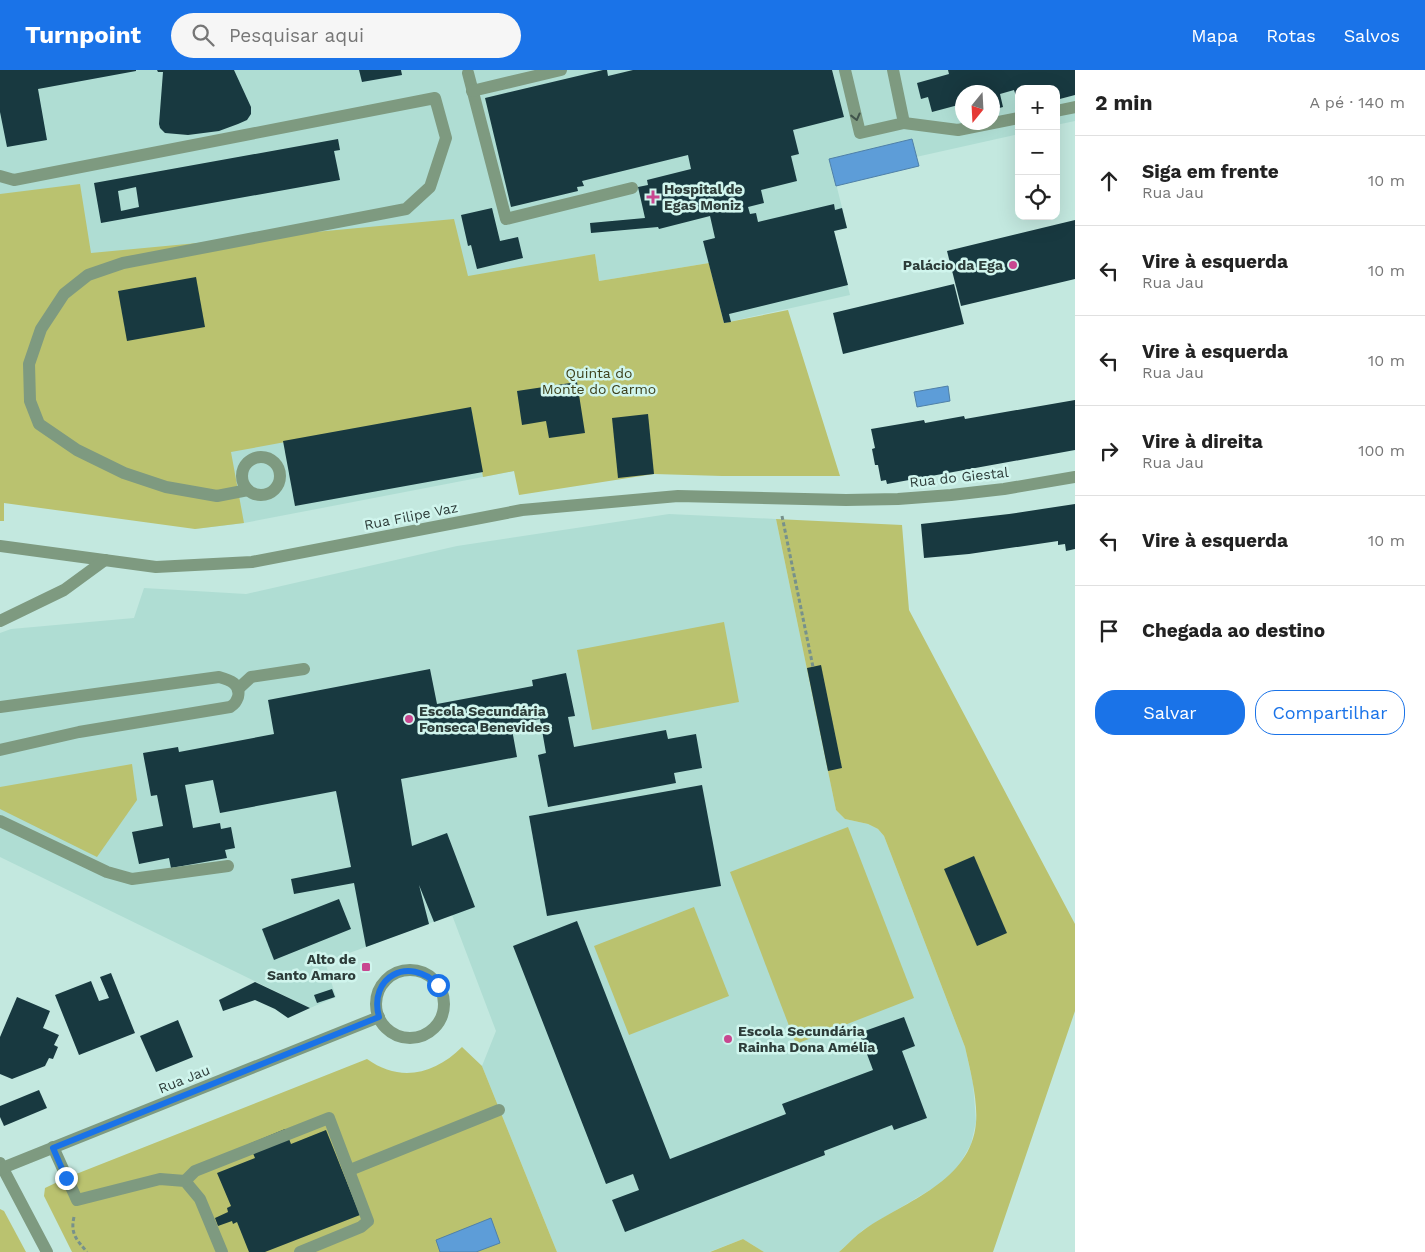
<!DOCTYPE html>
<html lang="pt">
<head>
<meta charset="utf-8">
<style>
  :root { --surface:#fff; --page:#f6f6f6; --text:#222; --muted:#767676; --line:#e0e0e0; --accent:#1a73e8 }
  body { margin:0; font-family:"Work Sans",sans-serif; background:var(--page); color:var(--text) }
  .controls { position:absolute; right:15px; top:15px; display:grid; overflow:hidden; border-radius:10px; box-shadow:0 5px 20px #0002 }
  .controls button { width:45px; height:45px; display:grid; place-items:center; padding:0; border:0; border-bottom:1px solid var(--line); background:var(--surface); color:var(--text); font:25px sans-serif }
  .compass { position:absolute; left:955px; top:15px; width:45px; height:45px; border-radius:50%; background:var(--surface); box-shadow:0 5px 20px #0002; rotate:198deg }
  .stop { position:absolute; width:15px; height:15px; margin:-11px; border:4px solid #1a73e8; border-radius:50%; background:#fff }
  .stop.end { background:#1a73e8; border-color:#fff; box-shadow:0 1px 5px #0008 }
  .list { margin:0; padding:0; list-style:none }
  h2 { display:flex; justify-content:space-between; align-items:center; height:65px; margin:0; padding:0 20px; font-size:21px }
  h2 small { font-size:16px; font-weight:400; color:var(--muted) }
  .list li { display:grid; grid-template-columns:32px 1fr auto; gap:15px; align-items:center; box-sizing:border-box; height:90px; padding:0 20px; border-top:1px solid var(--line) }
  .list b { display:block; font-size:19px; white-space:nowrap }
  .list p { margin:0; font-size:16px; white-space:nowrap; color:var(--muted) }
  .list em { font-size:16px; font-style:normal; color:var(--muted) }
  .actions { display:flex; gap:10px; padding:15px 20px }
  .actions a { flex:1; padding:11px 0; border:1px solid var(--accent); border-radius:20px; text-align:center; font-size:18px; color:var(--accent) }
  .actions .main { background:var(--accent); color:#fff }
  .icon { flex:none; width:28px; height:28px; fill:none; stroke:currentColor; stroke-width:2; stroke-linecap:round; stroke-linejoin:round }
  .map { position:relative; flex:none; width:1075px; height:1182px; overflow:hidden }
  header { display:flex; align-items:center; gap:30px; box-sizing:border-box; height:70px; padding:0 25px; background:var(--accent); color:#fff }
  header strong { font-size:24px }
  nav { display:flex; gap:28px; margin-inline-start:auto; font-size:18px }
  .search { width:350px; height:45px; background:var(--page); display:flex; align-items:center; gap:12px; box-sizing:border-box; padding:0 18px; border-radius:28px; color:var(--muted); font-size:19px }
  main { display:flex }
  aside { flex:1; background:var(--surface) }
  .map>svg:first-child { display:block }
  .built { fill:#afddd3; fill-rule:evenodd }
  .green { fill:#bac26f }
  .water { fill:#5d9dd8; stroke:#4f80a8 }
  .building { fill:#183940; fill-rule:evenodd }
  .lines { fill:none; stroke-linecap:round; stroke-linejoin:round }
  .path { stroke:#77918b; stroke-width:3; stroke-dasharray:4 2.5; stroke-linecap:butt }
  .minor { stroke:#7e9a80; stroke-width:12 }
  .oneway { stroke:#41544b }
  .route { stroke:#1a73e8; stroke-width:6 }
  .poi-dot { fill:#c84790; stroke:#d0f5ed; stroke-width:2 }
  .labels { text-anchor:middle; stroke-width:5; stroke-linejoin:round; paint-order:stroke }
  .poi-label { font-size:14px; font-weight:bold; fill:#2d3c39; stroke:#d0f5ed; text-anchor:start }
  .park-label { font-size:14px; fill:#3b3e19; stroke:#d0f5ed }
  .street-label { font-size:14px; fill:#2d3c39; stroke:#d0f5ed }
</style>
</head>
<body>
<header>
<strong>Turnpoint</strong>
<div class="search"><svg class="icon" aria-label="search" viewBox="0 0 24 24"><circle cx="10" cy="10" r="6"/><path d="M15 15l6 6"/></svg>Pesquisar aqui</div>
<nav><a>Mapa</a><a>Rotas</a><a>Salvos</a></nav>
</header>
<main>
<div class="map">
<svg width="1075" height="1182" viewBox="0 0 1075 1182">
  <rect width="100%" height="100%" fill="#c3e8df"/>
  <g class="built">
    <path d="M 0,0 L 1037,0 L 1019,19 L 1019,64 L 916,87 L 912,69 L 830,89 L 847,158 L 834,161 L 850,225 L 724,253 L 709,193 L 599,211 L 595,184 L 514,401 L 244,453 L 195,459 L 0,356 ZM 962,22 L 992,22 L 992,52 L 962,52 Z"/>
    <polygon points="1075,25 1075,51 1056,55 1056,30"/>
    <polygon points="669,444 776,449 836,740 845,749 868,754 878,759 884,766 965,977 973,1013 976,1052 971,1074 957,1099 940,1114 863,1160 839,1182 764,1182 743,1169 709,1182 557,1182 482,996 496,961 452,845 325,892 336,927 310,938 0,787 0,563 11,559 134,548 144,518 246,524 457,476"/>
  </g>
  <g class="green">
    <polygon points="80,114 91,183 454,149 468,206 595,184 599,211 709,193 724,253 788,240 840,406 722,406 654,404 519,425 514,401 483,407 471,338 231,382 244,453 195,459 4,433 4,451 0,451 0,124"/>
    <path d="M 776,449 L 902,455 L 909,540 L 1075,854 L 1075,941 L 993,1182 L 839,1182 C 847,1175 855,1166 865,1159 C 906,1131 971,1111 976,1053 C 978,1030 970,999 965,977 L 884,766 L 878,759 L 868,754 L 845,749 L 836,740 Z"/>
    <polygon points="724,552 739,632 592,660 577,580"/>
    <polygon points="132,694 137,730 97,787 0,739 0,717"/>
    <polygon points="848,757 914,928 796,974 730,802"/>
    <polygon points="694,837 729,926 629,965 594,876"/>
    <path d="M 462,977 L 482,996 L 557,1182 L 72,1182 L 44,1126 L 45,1118 L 66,1108 L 367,989 C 400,1013 435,1004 462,977 Z"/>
    <polygon points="0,1139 4,1141 26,1182 0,1182"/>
    <polygon points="743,1169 764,1182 710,1182"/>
  </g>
  <g class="water">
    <polygon points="912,69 919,96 836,116 829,89"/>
    <polygon points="948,316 950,331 917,337 914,322"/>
    <polygon points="491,1148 500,1173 476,1182 440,1182 436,1170"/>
  </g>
  <g class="building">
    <polygon points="0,0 136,0 136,1 38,19 47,70 7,77 0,42"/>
    <polygon points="157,0 234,0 251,37 251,44 247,50 238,54 219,61 188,65 165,63 160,58 159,54 163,2 158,2"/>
    <polygon points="359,0 401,0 402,5 362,12"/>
    <polygon points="603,0 607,0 608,6 633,0 832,0 844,47 793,60 799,84 791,86 797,111 761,120 764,133 748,137 750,144 756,143 758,152 834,134 835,140 842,138 847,158 834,161 848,215 729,244 731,252 724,253 703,171 715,168 710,146 659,159 658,157 591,163 590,153 645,148 638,117 648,115 647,110 691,99 688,85 582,111 584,116 577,117 578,121 511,137 485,28"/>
    <polygon points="948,0 1075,0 1075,25 1056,30 1056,19 1019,19 1019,35 1014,20 1000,24 1003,37 992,40 992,22 962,22 962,34 932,42 928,27 921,29 917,13 949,4"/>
    <path d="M 338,69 L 340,80 L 334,81 L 340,110 L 101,153 L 94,113 ZM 136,117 L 139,137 L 121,141 L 118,121 Z"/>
    <polygon points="492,138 500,171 518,167 523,188 477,199 471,175 468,176 461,145"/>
    <polygon points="1075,150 1075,209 961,236 947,181"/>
    <polygon points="196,207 205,257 127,271 118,221"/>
    <polygon points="954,214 964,254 843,284 833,243"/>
    <polygon points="577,312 585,363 549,368 546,351 522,355 517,321"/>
    <polygon points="1075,330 1075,380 887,414 886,410 881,411 878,395 875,395 872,379 875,378 871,359 924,350 925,353 964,346 965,349"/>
    <polygon points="471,337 483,402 295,436 283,371"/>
    <polygon points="648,344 654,404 618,408 612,348"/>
    <polygon points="1075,434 1075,479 1066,481 1065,474 1058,475 1058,471 969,484 924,488 921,454 1009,444"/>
    <polygon points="821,595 842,698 828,701 807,598"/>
    <polygon points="430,599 437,634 533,616 532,610 566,603 575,646 568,647 574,677 666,660 668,669 696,664 702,698 674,703 676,713 548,737 538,685 546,683 540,649 511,654 517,687 401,709 412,776 447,763 475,837 434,852 419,815 429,854 366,877 354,813 294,824 291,809 351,797 336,721 220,743 213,710 185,715 193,758 220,753 221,759 231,757 235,778 225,780 227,788 171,798 169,788 139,794 132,762 163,756 157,725 151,726 143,683 178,677 179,682 274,664 268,630"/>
    <polygon points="702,715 721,816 547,846 529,746"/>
    <polygon points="974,786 1007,863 977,876 944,799"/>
    <polygon points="339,829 351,859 274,890 262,859"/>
    <polygon points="577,851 670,1089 786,1044 782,1034 873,1000 859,963 904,947 915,976 902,981 927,1048 894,1060 892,1055 824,1081 825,1085 625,1162 612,1130 639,1120 633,1104 606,1114 513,876"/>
    <polygon points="111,903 135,963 79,985 55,925 91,911 99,931 109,928 100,907"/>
    <polygon points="255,912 310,938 288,948 275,939 255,930 223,941 219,930"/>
    <polygon points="332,919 335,927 317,933 314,925"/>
    <polygon points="17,927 50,941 43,958 59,965 54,975 58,977 53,989 49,988 45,996 12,1009 0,1004 0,967"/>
    <polygon points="178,950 193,987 156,1002 140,966"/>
    <polygon points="39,1020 47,1038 4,1056 0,1047 0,1036"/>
    <polygon points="285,1059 291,1074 326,1060 360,1145 265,1182 249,1182 237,1152 233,1154 232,1151 218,1156 215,1148 228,1142 227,1138 231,1136 217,1103 255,1088 249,1074"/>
  </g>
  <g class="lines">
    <g class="path">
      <polyline points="782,446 813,597"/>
      <path d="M 74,1147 C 70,1164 77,1170 87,1182"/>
    </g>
    <g class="minor">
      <polyline points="845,0 860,63 904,53 893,0"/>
      <polyline points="468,3 506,149 632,118"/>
      <polyline points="472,21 561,0"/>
      <polyline points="1056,41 1075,37"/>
      <polyline points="904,53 958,60 1019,48"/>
      <polyline points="0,106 14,110 435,28 446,68 430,117 406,139 123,193 88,205 64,224 41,259 29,294 30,331 39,354 77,380 124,403 166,417 217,426 248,420"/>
      <circle cx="261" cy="406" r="19"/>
      <polyline points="0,476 156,497 252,492 522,440 678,426 846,430 898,429 951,425 1004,419 1075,407"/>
      <polyline points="0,551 64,520 105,490"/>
      <polyline points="238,619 251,607 304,599"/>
      <path d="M 0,637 L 219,607 C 230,610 241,614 238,627 C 236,632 235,634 230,637 L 79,662 L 0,680"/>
      <polyline points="0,751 107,802 132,809 228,796"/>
      <circle cx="410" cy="934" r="34"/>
      <polyline points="53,1077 77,1130 160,1109 185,1111 200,1129 222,1182"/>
      <polyline points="0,1093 47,1182"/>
      <polyline points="0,1099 379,947"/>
      <polyline points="350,1100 499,1040"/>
      <polyline points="185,1111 195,1101 329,1048 368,1151 361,1157 300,1182"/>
    </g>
  </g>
  <defs><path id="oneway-chevron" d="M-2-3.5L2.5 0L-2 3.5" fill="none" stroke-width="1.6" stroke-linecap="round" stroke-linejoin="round" transform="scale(1.25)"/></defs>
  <use class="oneway" href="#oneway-chevron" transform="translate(856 47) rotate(76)"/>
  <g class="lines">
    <path class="route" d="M 66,1108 L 53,1078 L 379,947 C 368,907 409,885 438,915"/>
  </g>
  <g class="poi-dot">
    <path d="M650.5 119.5h5v5h5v5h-5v5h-5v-5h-5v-5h5z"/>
    <circle cx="1013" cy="195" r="5"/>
    <circle cx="409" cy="649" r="5"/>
    <rect x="361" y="892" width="10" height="10" rx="2.5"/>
    <circle cx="728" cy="969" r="5"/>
  </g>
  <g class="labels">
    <g class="poi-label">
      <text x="664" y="124">Hospital de<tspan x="664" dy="16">Egas Moniz</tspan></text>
      <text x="1003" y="200" text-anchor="end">Palácio da Ega</text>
      <text x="419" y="646">Escola Secundária<tspan x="419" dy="16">Fonseca Benevides</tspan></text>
      <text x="356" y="894" text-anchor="end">Alto de<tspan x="356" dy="16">Santo Amaro</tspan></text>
      <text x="738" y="966">Escola Secundária<tspan x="738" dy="16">Rainha Dona Amélia</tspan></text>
    </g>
    <g class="park-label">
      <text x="599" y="308">Quinta do<tspan x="599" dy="16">Monte do Carmo</tspan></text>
    </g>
    <g class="street-label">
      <text transform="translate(959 407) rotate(-6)" y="5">Rua do Giestal</text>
      <text transform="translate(411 446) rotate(-11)" y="5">Rua Filipe Vaz</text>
      <text transform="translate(184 1009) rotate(-22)" y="5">Rua Jau</text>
    </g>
  </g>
</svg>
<div class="controls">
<button>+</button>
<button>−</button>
<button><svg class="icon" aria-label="locate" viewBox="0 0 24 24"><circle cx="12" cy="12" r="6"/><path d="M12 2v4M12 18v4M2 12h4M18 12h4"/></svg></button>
</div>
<svg class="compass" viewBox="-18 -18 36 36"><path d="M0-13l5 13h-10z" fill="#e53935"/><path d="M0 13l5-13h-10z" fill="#767676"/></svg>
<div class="stop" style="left:438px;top:915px"></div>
<div class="stop end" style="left:66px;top:1108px"></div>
</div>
<aside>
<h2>2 min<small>A pé · 140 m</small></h2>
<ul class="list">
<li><svg class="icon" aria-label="ahead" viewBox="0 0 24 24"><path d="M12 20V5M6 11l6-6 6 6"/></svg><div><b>Siga em frente</b><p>Rua Jau</p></div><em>10 m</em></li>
<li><svg class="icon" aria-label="left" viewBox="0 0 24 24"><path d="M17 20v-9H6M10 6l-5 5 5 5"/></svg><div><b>Vire à esquerda</b><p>Rua Jau</p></div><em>10 m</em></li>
<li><svg class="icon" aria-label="left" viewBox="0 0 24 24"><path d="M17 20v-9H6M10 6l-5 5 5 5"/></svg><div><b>Vire à esquerda</b><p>Rua Jau</p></div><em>10 m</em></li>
<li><svg class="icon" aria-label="right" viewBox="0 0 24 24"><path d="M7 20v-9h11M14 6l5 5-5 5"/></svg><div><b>Vire à direita</b><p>Rua Jau</p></div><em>100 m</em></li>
<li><svg class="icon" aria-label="left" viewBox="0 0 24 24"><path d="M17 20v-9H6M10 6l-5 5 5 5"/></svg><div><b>Vire à esquerda</b></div><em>10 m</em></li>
<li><svg class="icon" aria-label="arrive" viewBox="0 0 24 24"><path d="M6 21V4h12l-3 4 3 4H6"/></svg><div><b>Chegada ao destino</b></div></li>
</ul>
<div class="actions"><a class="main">Salvar</a><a>Compartilhar</a></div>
</aside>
</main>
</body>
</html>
